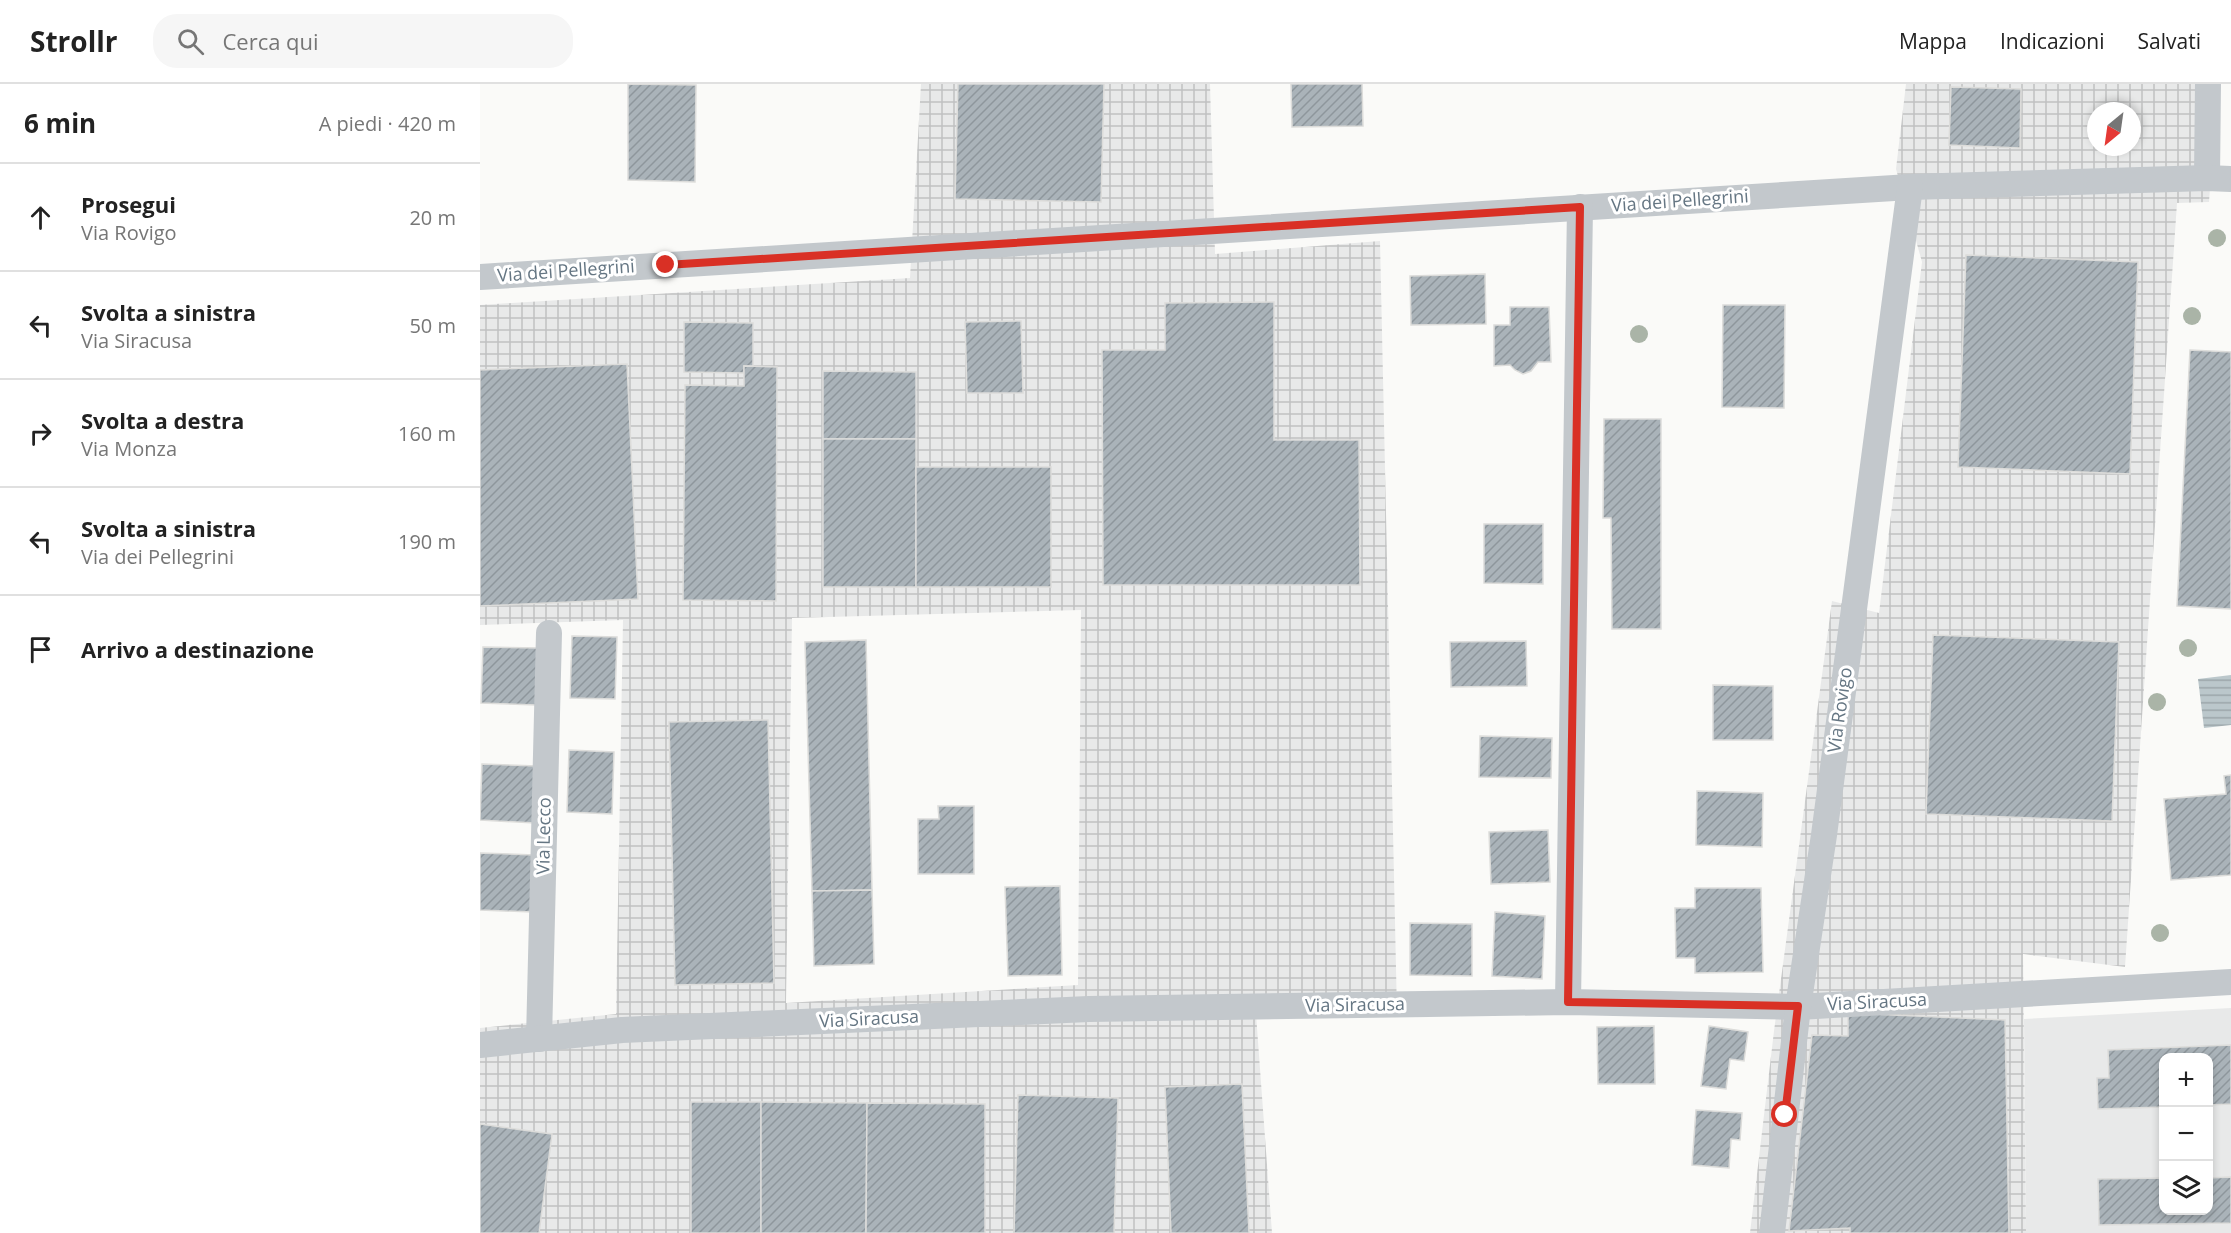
<!DOCTYPE html>
<html lang="it">
<head>
<meta charset="utf-8">
<style>
  :root { --surface:#fff; --page:#f6f6f6; --text:#222; --muted:#767676; --line:#e0e0e0 }
  body { margin:0; font-family:"Open Sans",sans-serif; background:var(--page); color:var(--text) }
  .controls { position:absolute; right:18px; bottom:18px; display:grid; overflow:hidden; border-radius:12px; box-shadow:0 3px 9px #0003 }
  .controls button { width:54px; height:54px; display:grid; place-items:center; padding:0; border:0; border-bottom:2px solid var(--line); background:var(--surface); color:var(--text); font:30px sans-serif }
  .compass { position:absolute; left:1607px; top:18px; width:54px; height:54px; border-radius:50%; background:var(--surface); box-shadow:0 3px 9px #0003; rotate:209deg }
  .stop { position:absolute; width:18px; height:18px; margin:-14px; border:4px solid #d93025; border-radius:50%; background:#fff }
  .stop.end { background:#d93025; border-color:#fff; box-shadow:0 2px 6px #0008 }
  .list { margin:0; padding:0; list-style:none }
  h2 { display:flex; justify-content:space-between; align-items:center; height:78px; margin:0; padding:0 24px; font-size:26px }
  h2 small { font-size:20px; font-weight:400; color:var(--muted) }
  .list li { display:grid; grid-template-columns:39px 1fr auto; gap:18px; align-items:center; box-sizing:border-box; height:108px; padding:0 24px; border-top:2px solid var(--line) }
  .list b { display:block; font-size:22px; white-space:nowrap }
  .list p { margin:0; font-size:20px; white-space:nowrap; color:var(--muted) }
  .list em { font-size:20px; font-style:normal; color:var(--muted) }
  .icon { flex:none; width:33px; height:33px; fill:none; stroke:currentColor; stroke-width:2; stroke-linecap:round; stroke-linejoin:round }
  .map { position:relative; flex:none; width:1751px; height:1149px; overflow:hidden }
  header { display:flex; align-items:center; gap:36px; box-sizing:border-box; height:84px; padding:0 30px; background:var(--surface); border-bottom:2px solid var(--line) }
  header strong { font-size:28px }
  nav { display:flex; gap:33px; margin-inline-start:auto; font-size:21px }
  .search { width:420px; height:54px; background:var(--page); display:flex; align-items:center; gap:15px; box-sizing:border-box; padding:0 21px; border-radius:24px; color:var(--muted); font-size:22px }
  main { display:flex }
  aside { flex:1; background:var(--surface) }
  .map>svg:first-child { display:block }
  .built { fill:#e8e9e9; fill-rule:evenodd }
  .industrial { fill:url(#industrial-grid); fill-rule:evenodd }
  .water { fill:url(#water-rules) }
  .building { fill:url(#building-hatch); stroke:#dcdcda; stroke-width:1.5 }
  .lines { fill:none; stroke-linecap:round; stroke-linejoin:round }
  .street { stroke:#c3c8cc; stroke-width:26 }
  .tree { fill:#aab4a7 }
  .route { stroke:#d93025; stroke-width:8 }
  .labels { text-anchor:middle; stroke-width:6; stroke-linejoin:round; paint-order:stroke }
  .street-label { font-size:18px; fill:#657683; stroke:#fff }
</style>
</head>
<body>
<header>
<strong>Strollr</strong>
<div class="search"><svg class="icon" aria-label="search" viewBox="0 0 24 24"><circle cx="10" cy="10" r="6"/><path d="M15 15l6 6"/></svg>Cerca qui</div>
<nav><a>Mappa</a><a>Indicazioni</a><a>Salvati</a></nav>
</header>
<main>
<aside>
<h2>6 min<small>A piedi · 420 m</small></h2>
<ul class="list">
<li><svg class="icon" aria-label="ahead" viewBox="0 0 24 24"><path d="M12 20V5M6 11l6-6 6 6"/></svg><div><b>Prosegui</b><p>Via Rovigo</p></div><em>20 m</em></li>
<li><svg class="icon" aria-label="left" viewBox="0 0 24 24"><path d="M17 20v-9H6M10 6l-5 5 5 5"/></svg><div><b>Svolta a sinistra</b><p>Via Siracusa</p></div><em>50 m</em></li>
<li><svg class="icon" aria-label="right" viewBox="0 0 24 24"><path d="M7 20v-9h11M14 6l5 5-5 5"/></svg><div><b>Svolta a destra</b><p>Via Monza</p></div><em>160 m</em></li>
<li><svg class="icon" aria-label="left" viewBox="0 0 24 24"><path d="M17 20v-9H6M10 6l-5 5 5 5"/></svg><div><b>Svolta a sinistra</b><p>Via dei Pellegrini</p></div><em>190 m</em></li>
<li><svg class="icon" aria-label="arrive" viewBox="0 0 24 24"><path d="M6 21V4h12l-3 4 3 4H6"/></svg><div><b>Arrivo a destinazione</b></div></li>
</ul>
</aside>
<div class="map">
<svg width="1751" height="1149" viewBox="0 0 1751 1149">
  <defs>
    <pattern id="industrial-grid" width="8" height="8" patternUnits="userSpaceOnUse" patternTransform="scale(1.5)"><rect width="8" height="8" fill="#e8e9e9"/><path d="M0 4h8M4 0v8" fill="none" stroke="#c0c1c2"/></pattern>
    <pattern id="water-rules" width="6" height="5" patternUnits="userSpaceOnUse" patternTransform="scale(1.5)"><rect width="6" height="5" fill="#bbc7cb"/><path d="M0 2.5h6" fill="none" stroke="#9ca6aa"/></pattern>
    <pattern id="building-hatch" width="6" height="6" patternUnits="userSpaceOnUse" patternTransform="scale(1.5)"><rect width="6" height="6" fill="#aab3b9"/><path d="M-1 1l2-2M0 6l6-6M5 7l2-2" fill="none" stroke="#8e969c"/></pattern>
  </defs>
  <rect width="100%" height="100%" fill="#fafaf8"/>
  <path class="built" d="M 1751,924 L 1751,1149 L 1546,1149 L 1544,935 ZM 1684,974 L 1728,974 L 1728,1126 L 1684,1126 Z"/>
  <g class="industrial">
    <path d="M 441,0 L 730,0 L 735,170 L 900,157 L 917,929 L 776,930 L 792,1149 L 0,1149 L 0,944 L 136,930 L 143,536 L 0,541 L 0,221 L 430,194 ZM 601,526 L 598,901 L 306,919 L 312,534 Z"/>
    <path d="M 1426,0 L 1738,0 L 1729,118 L 1697,119 L 1645,883 L 1543,870 L 1546,1149 L 1270,1149 L 1294,947 L 1352,517 L 1399,529 L 1442,178 L 1416,85 ZM 1616,27 L 1652,27 L 1652,63 L 1616,63 Z"/>
  </g>
  <polygon class="water" points="1751,591 1751,641 1724,644 1718,595"/>
  <g class="building">
    <polygon points="148,0 216,1 215,98 148,96"/>
    <polygon points="478,0 624,0 621,118 475,115"/>
    <polygon points="811,0 882,0 883,42 812,43"/>
    <polygon points="1471,3 1541,5 1540,64 1469,61"/>
    <polygon points="1486,171 1658,178 1650,390 1478,383"/>
    <polygon points="1005,190 1006,240 931,241 930,192"/>
    <polygon points="794,218 794,356 879,356 880,501 623,501 622,266 685,266 685,219"/>
    <polygon points="1243,221 1305,221 1304,324 1242,323"/>
    <polygon points="1030,223 1069,223 1071,278 1058,278 1051,287 1043,290 1035,286 1030,281 1014,282 1014,241 1030,241"/>
    <polygon points="541,237 543,309 487,309 485,238"/>
    <polygon points="204,238 273,239 273,282 264,282 264,289 204,288"/>
    <polygon points="1710,266 1751,268 1751,525 1697,522"/>
    <polygon points="147,280 158,515 0,522 0,286"/>
    <polygon points="264,282 297,283 296,517 203,516 205,301 264,302"/>
    <polygon points="343,287 436,288 436,355 343,355"/>
    <polygon points="1124,335 1181,335 1181,545 1132,545 1131,434 1123,434"/>
    <rect x="343" y="355" width="93" height="148"/>
    <rect x="436" y="383" width="135" height="120"/>
    <polygon points="1004,440 1063,440 1063,500 1004,499"/>
    <polygon points="1453,551 1639,558 1632,737 1446,730"/>
    <polygon points="92,552 137,553 135,615 90,614"/>
    <polygon points="386,556 392,806 332,807 325,558"/>
    <polygon points="1046,557 1047,602 971,603 970,558"/>
    <polygon points="3,563 59,564 57,621 1,619"/>
    <polygon points="1233,601 1293,602 1293,656 1233,656"/>
    <polygon points="288,636 294,899 195,901 189,638"/>
    <polygon points="1000,652 1072,654 1071,694 999,693"/>
    <polygon points="89,666 134,668 132,730 87,728"/>
    <polygon points="2,680 57,682 55,739 0,736"/>
    <polygon points="1751,691 1751,791 1691,796 1684,715 1746,710 1744,692"/>
    <polygon points="1217,707 1283,709 1282,763 1216,761"/>
    <polygon points="458,722 494,722 494,790 438,790 438,735 459,735"/>
    <polygon points="1068,746 1070,798 1011,800 1009,748"/>
    <polygon points="0,769 54,771 52,828 0,826"/>
    <polygon points="580,802 582,891 528,892 525,803"/>
    <polygon points="1215,804 1281,804 1283,888 1215,889 1215,874 1196,874 1195,824 1215,824"/>
    <polygon points="392,806 394,880 334,882 332,807"/>
    <polygon points="1015,828 1065,832 1062,895 1012,892"/>
    <polygon points="930,839 992,840 992,892 930,891"/>
    <polygon points="1368,929 1525,936 1529,1149 1370,1149 1370,1144 1309,1147 1332,951 1368,952"/>
    <polygon points="1174,942 1175,1000 1118,1000 1117,943"/>
    <polygon points="1229,942 1268,948 1264,977 1250,975 1246,1005 1221,1002"/>
    <polygon points="1751,961 1751,1020 1728,1021 1728,974 1684,974 1684,1023 1618,1025 1617,994 1629,994 1628,966"/>
    <polygon points="762,1000 769,1149 691,1149 685,1003"/>
    <polygon points="538,1011 638,1014 634,1149 534,1149"/>
    <rect x="211" y="1018" width="70" height="131"/>
    <polygon points="281,1018 387,1019 386,1149 281,1149"/>
    <polygon points="387,1019 505,1020 505,1149 386,1149"/>
    <polygon points="1216,1026 1262,1029 1260,1056 1251,1055 1249,1084 1212,1081"/>
    <polygon points="0,1040 72,1050 59,1149 0,1149"/>
    <polygon points="1751,1093 1751,1139 1619,1141 1618,1095 1684,1094 1684,1126 1728,1126 1728,1094"/>
  </g>
  <g class="lines">
    <g class="street">
      <polyline points="1727,94 1728,0"/>
      <polyline points="0,193 1430,103 1727,94 1751,95"/>
      <polyline points="1088,918 1100,123"/>
      <polyline points="59,955 69,549"/>
      <polyline points="0,961 142,946 609,925 1088,918 1318,923 1751,898"/>
      <polyline points="1292,1149 1318,923 1344,751 1430,103"/>
    </g>
  </g>
  <g class="tree">
    <circle cx="1737" cy="154" r="9"/>
    <circle cx="1712" cy="232" r="9"/>
    <circle cx="1159" cy="250" r="9"/>
    <circle cx="1708" cy="564" r="9"/>
    <circle cx="1677" cy="618" r="9"/>
    <circle cx="1680" cy="849" r="9"/>
  </g>
  <g class="lines">
    <polyline class="route" points="186,181 1100,123 1088,918 1318,922 1305,1031"/>
  </g>
  <g class="labels">
    <g class="street-label">
      <text transform="translate(1200 117) rotate(-4)" y="6">Via dei Pellegrini</text>
      <text transform="translate(86 187) rotate(-4)" y="6">Via dei Pellegrini</text>
      <text transform="translate(1360 626) rotate(-82)" y="6">Via Rovigo</text>
      <text transform="translate(64 752) rotate(-89)" y="6">Via Lecco</text>
      <text transform="translate(1397 918) rotate(-3)" y="6">Via Siracusa</text>
      <text transform="translate(875 921) rotate(-1)" y="6">Via Siracusa</text>
      <text transform="translate(389 935) rotate(-3)" y="6">Via Siracusa</text>
    </g>
  </g>
</svg>
<div class="controls">
<button>+</button>
<button>−</button>
<button><svg class="icon" aria-label="layers" viewBox="0 0 24 24"><path d="M12 4l9 5-9 5-9-5zM3 14l9 5 9-5"/></svg></button>
</div>
<svg class="compass" viewBox="-18 -18 36 36"><path d="M0-13l5 13h-10z" fill="#e53935"/><path d="M0 13l5-13h-10z" fill="#767676"/></svg>
<div class="stop" style="left:1305px;top:1031px"></div>
<div class="stop end" style="left:186px;top:181px"></div>
</div>
</main>
</body>
</html>
